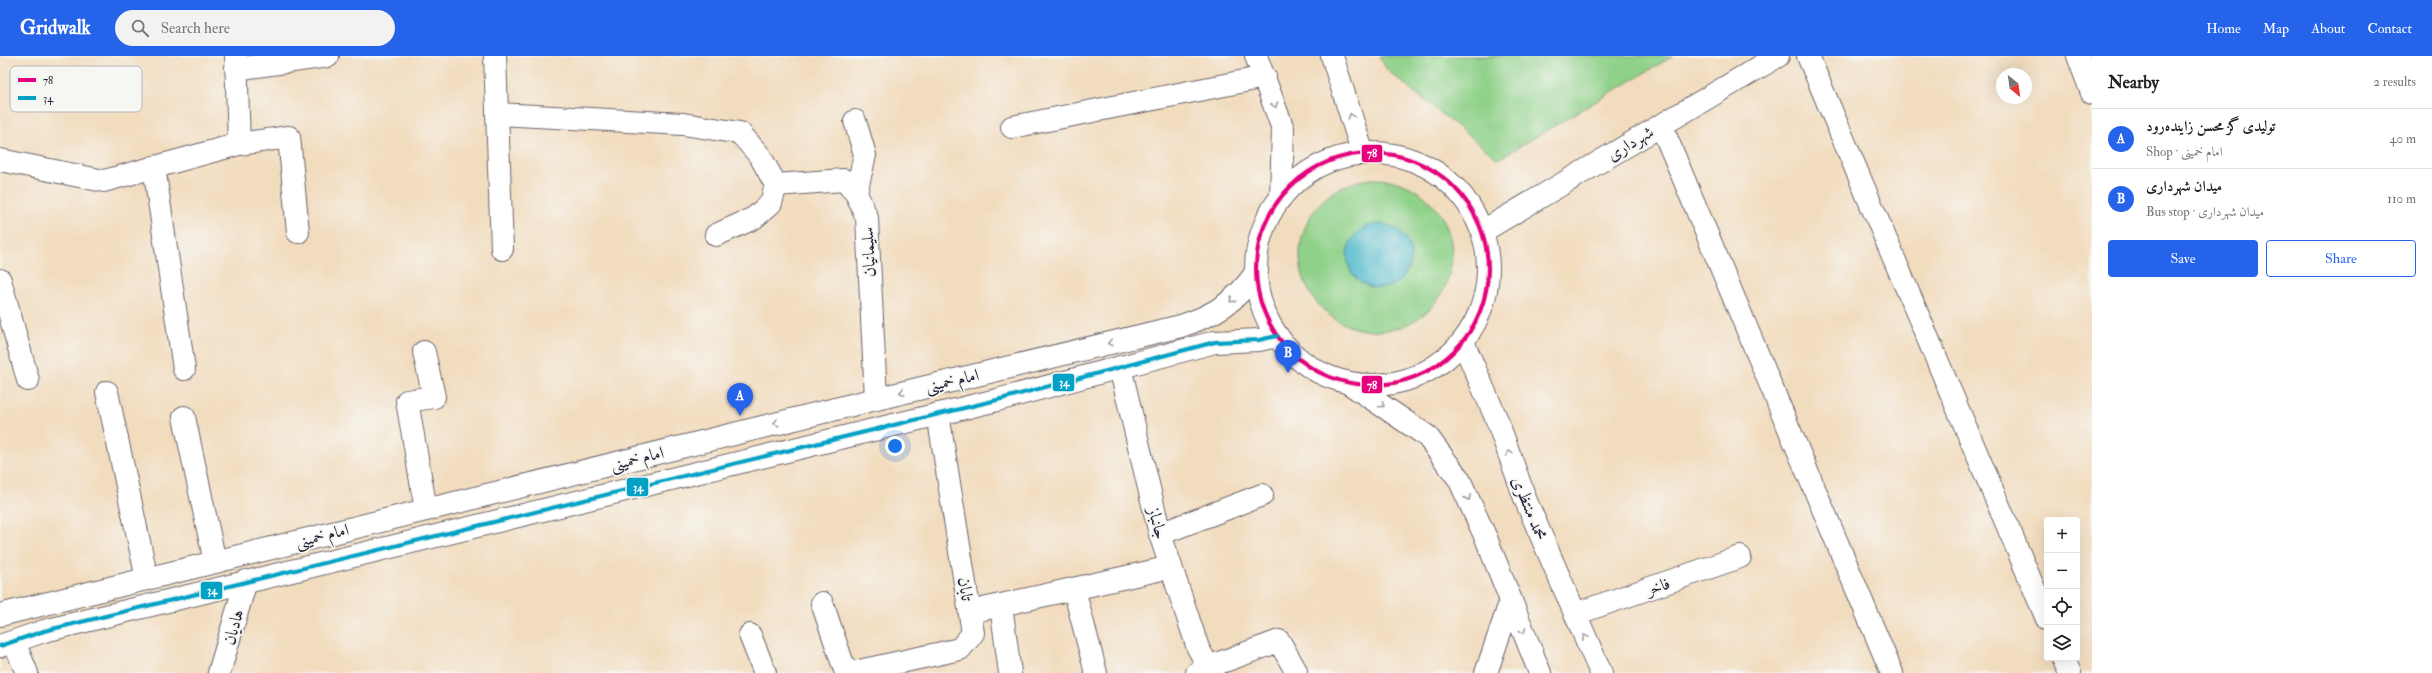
<!DOCTYPE html>
<html lang="en">
<head>
<meta charset="utf-8">
<style>
  :root { --surface:#fff; --page:#f2f2f2; --text:#222; --muted:#767676; --line:#e0e0e0; --accent:#2563eb }
  body { margin:0; font-family:"IM FELL Double Pica",Amiri,serif; background:var(--page); color:var(--text) }
  .controls { position:absolute; right:12px; bottom:12px; display:grid; overflow:hidden; border-radius:4px; box-shadow:0 4px 16px #0002 }
  .controls button { width:36px; height:36px; display:grid; place-items:center; padding:0; border:0; border-bottom:1px solid var(--line); background:var(--surface); color:var(--text); font:20px sans-serif }
  .compass { position:absolute; left:1996px; top:12px; width:36px; height:36px; border-radius:50%; background:var(--surface); box-shadow:0 4px 16px #0002; rotate:151deg }
  .you { position:absolute; left:895px; top:390px; width:14px; height:14px; margin:-10px; border:3px solid #fff; border-radius:50%; background:#1a73e8; box-shadow:0 0 0 6px #1a73e833 }
  .badge { display:grid; place-items:center; width:26px; height:26px; border-radius:50%; background:var(--accent); color:#fff; font-size:13px; font-weight:700 }
  .pin { position:absolute; translate:-50% -33px; filter:drop-shadow(0 1px 2px #0008) }
  .pin::after { content:''; position:absolute; top:21px; width:14px; height:12px; background:inherit; clip-path:polygon(0 0,100% 0,50% 100%) }
  .list { margin:0; padding:0; list-style:none }
  h2 { display:flex; justify-content:space-between; align-items:center; height:52px; margin:0; padding:0 16px; font-size:17px }
  h2 small { font-size:13px; font-weight:400; color:var(--muted) }
  .list li { display:grid; grid-template-columns:26px 1fr auto; gap:12px; align-items:center; box-sizing:border-box; height:60px; padding:0 16px; border-top:1px solid var(--line) }
  .list b { display:block; font-size:15px; white-space:nowrap }
  .list p { margin:0; font-size:13px; white-space:nowrap; color:var(--muted) }
  .list em { font-size:13px; font-style:normal; color:var(--muted) }
  .actions { display:flex; gap:8px; padding:12px 16px }
  .actions a { flex:1; padding:9px 0; border:1px solid var(--accent); border-radius:4px; text-align:center; font-size:14px; color:var(--accent) }
  .actions .main { background:var(--accent); color:#fff }
  .icon { flex:none; width:22px; height:22px; fill:none; stroke:currentColor; stroke-width:2; stroke-linecap:round; stroke-linejoin:round }
  .map { position:relative; flex:none; width:2092px; height:617px; overflow:hidden }
  header { display:flex; align-items:center; gap:24px; box-sizing:border-box; height:56px; padding:0 20px; background:var(--accent); color:#fff }
  header strong { font-size:19px }
  nav { display:flex; gap:22px; margin-inline-start:auto; font-size:14px }
  .search { width:280px; height:36px; background:var(--page); display:flex; align-items:center; gap:10px; box-sizing:border-box; padding:0 14px; border-radius:22px; color:var(--muted); font-size:15px }
  main { display:flex }
  aside { flex:1; background:var(--surface) }
  .map>svg:first-child { display:block }
  .green { fill:#8fd189; stroke:#587a62 }
  .water { fill:#4eb9cb; stroke:#386e83 }
  .lines { fill:none; stroke-linecap:round; stroke-linejoin:round }
  .minor-casing { stroke:#6b6369; stroke-width:24 }
  .major-casing { stroke:#6b6369; stroke-width:24 }
  .minor { stroke:#fff; stroke-width:22 }
  .major { stroke:#fff; stroke-width:22 }
  .bus-1-casing { stroke:#f6f6f2; stroke-width:7 }
  .bus-2-casing { stroke:#f6f6f2; stroke-width:7 }
  .bus-1 { stroke:#e5007d; stroke-width:4 }
  .bus-2 { stroke:#02a2c7; stroke-width:4 }
  .oneway { stroke:#9c9ca7 }
  .labels { text-anchor:middle; stroke-width:3.5; stroke-linejoin:round; paint-order:stroke }
  .street-label { font-size:17px; fill:#22223b; stroke:#f6f6f2 }
  .key { fill:#f6f6f2; stroke:#b6b6bb; stroke-width:1 }
  .key-label { font-size:11px; fill:#22223b }
  .line-badge { stroke:#f6f6f2; stroke-width:1.5 }
  .badge-label { font-size:11px; text-anchor:middle; font-weight:bold; fill:#fff }
</style>
</head>
<body>
<header>
<strong>Gridwalk</strong>
<div class="search"><svg class="icon" aria-label="search" viewBox="0 0 24 24"><circle cx="10" cy="10" r="6"/><path d="M15 15l6 6"/></svg>Search here</div>
<nav><a>Home</a><a>Map</a><a>About</a><a>Contact</a></nav>
</header>
<main>
<div class="map">
<svg width="2092" height="617" viewBox="0 0 2092 617">
  <rect width="100%" height="100%" fill="#f6f6f2"/>
  <filter id="ink" filterUnits="userSpaceOnUse"><feTurbulence type="fractalNoise" baseFrequency=".025" numOctaves="2"/><feDisplacementMap in="SourceGraphic" scale="8" xChannelSelector="R" yChannelSelector="G"/><feConvolveMatrix kernelMatrix="1 2 1 2 8 2 1 2 1" color-interpolation-filters="sRGB"/></filter>
  <filter id="wash" filterUnits="userSpaceOnUse"><feTurbulence type="fractalNoise" baseFrequency=".012" numOctaves="4" result="noise"/><feDisplacementMap in="SourceGraphic" scale="16" xChannelSelector="R" yChannelSelector="G"/><feGaussianBlur stdDeviation="0.9" result="paint"/><feColorMatrix in="noise" values="0 0 0 0 0 0 0 0 0 0 0 0 0 0 0 0 0 1.4 0 .05"/><feComposite in="paint" operator="in"/></filter>
  <g filter="url(#wash)">
    <rect width="100%" height="100%" fill="#f2dcbe"/>
    <g class="green">
      <polygon points="1379,0 1673,0 1498,103 1387,14"/>
      <circle cx="1376" cy="199" r="76"/>
    </g>
    <circle class="water" cx="1379" cy="200" r="32"/>
  </g>
  <g filter="url(#ink)">
    <g class="lines">
      <g class="minor-casing">
        <g id="minor">
          <polyline points="495,0 502,193"/>
          <polyline points="1808,0 2047,563"/>
          <polyline points="2078,0 2092,37"/>
          <polyline points="236,13 328,0"/>
          <polyline points="497,58 683,68 740,77 760,100 776,129 771,147 754,162 716,179"/>
          <polyline points="855,65 865,99 856,137"/>
          <polyline points="1661,69 1892,617"/>
          <polyline points="1012,71 1265,21"/>
          <polyline points="239,88 289,81 298,176"/>
          <polyline points="0,104 104,125 239,88 236,0"/>
          <polyline points="154,111 184,313"/>
          <polyline points="776,129 844,124 856,137 867,162 876,343"/>
          <polyline points="1483,175 1778,0"/>
          <polyline points="0,224 28,324"/>
          <polyline points="424,296 434,341 407,345 426,454"/>
          <polyline points="1120,311 1160,478 1198,592 1212,617"/>
          <polyline points="107,336 147,523"/>
          <polyline points="184,361 215,506"/>
          <polyline points="1160,478 1262,439"/>
          <polyline points="1074,533 1096,617"/>
          <polyline points="822,547 846,617"/>
          <polyline points="1001,549 1010,617"/>
          <polyline points="970,556 1171,511"/>
          <polyline points="1575,558 1740,501"/>
          <polyline points="750,579 765,617"/>
          <polyline points="14,586 27,617"/>
          <polyline points="2063,602 2070,617"/>
          <polyline points="219,617 246,525"/>
          <polyline points="850,617 960,593 973,577 938,358"/>
          <polyline points="1197,617 1208,611 1279,585 1296,615"/>
          <polyline points="1486,617 1511,544"/>
        </g>
      </g>
      <g class="major-casing">
        <g id="major">
          <polyline points="1256,0 1283,73 1281,141"/>
          <polyline points="1332,0 1363,98"/>
          <circle cx="1372" cy="213" r="116"/>
          <polyline points="1463,286 1497,364 1526,445 1601,617"/>
          <polyline points="1350,328 1427,380 1459,423 1486,482 1540,617"/>
          <path d="M 0,559 L 876,343 L 1181,270 C 1215,259 1237,245 1257,215"/>
          <polyline points="0,590 44,575 997,344 1215,286 1259,284 1277,280"/>
        </g>
      </g>
      <use href="#minor" class="minor"/>
      <use href="#major" class="major"/>
      <g class="bus-1-casing">
        <circle id="bus-1" cx="1372" cy="213" r="116"/>
      </g>
      <g class="bus-2-casing">
        <polyline id="bus-2" points="0,590 44,575 997,344 1215,286 1259,284 1277,280"/>
      </g>
      <use href="#bus-1" class="bus-1"/>
      <use href="#bus-2" class="bus-2"/>
    </g>
    <defs><path id="oneway-chevron" d="M-2-3.5L2.5 0L-2 3.5" fill="none" stroke-width="1.6" stroke-linecap="round" stroke-linejoin="round"/></defs>
    <g class="oneway">
      <use href="#oneway-chevron" transform="translate(1275 49) rotate(70)"/>
      <use href="#oneway-chevron" transform="translate(1351 60) rotate(-108)"/>
      <use href="#oneway-chevron" transform="translate(1232 244) rotate(139)"/>
      <use href="#oneway-chevron" transform="translate(1110 287) rotate(167)"/>
      <use href="#oneway-chevron" transform="translate(902 336) rotate(167)"/>
      <use href="#oneway-chevron" transform="translate(1382 349) rotate(34)"/>
      <use href="#oneway-chevron" transform="translate(776 367) rotate(166)"/>
      <use href="#oneway-chevron" transform="translate(1509 397) rotate(-110)"/>
      <use href="#oneway-chevron" transform="translate(1468 442) rotate(65)"/>
      <use href="#oneway-chevron" transform="translate(1523 575) rotate(68)"/>
      <use href="#oneway-chevron" transform="translate(1585 581) rotate(-114)"/>
    </g>
  </g>
  <g class="labels">
    <g class="street-label">
      <text transform="translate(1630 87) rotate(-31)" y="6">شهرداری</text>
      <text transform="translate(868 196) rotate(-93)" y="6">سلیمانیان</text>
      <text transform="translate(952 324) rotate(-13)" y="6">امام خمینی</text>
      <text transform="translate(637 402) rotate(-14)" y="6">امام خمینی</text>
      <text transform="translate(1530 452) rotate(68)" y="6">محمد منتظری</text>
      <text transform="translate(1158 467) rotate(75)" y="6">جانباز</text>
      <text transform="translate(322 479) rotate(-14)" y="6">امام خمینی</text>
      <text transform="translate(1658 530) rotate(-19)" y="6">فاخر</text>
      <text transform="translate(966 533) rotate(81)" y="6">تابان</text>
      <text transform="translate(233 571) rotate(-74)" y="6">هادیان</text>
    </g>
  </g>
  <rect x="10" y="10" width="132" height="46" rx="6" class="key"/>
  <rect x="18" y="22" width="18" height="4" fill="#e5007d"/>
  <rect x="18" y="40" width="18" height="4" fill="#02a2c7"/>
  <g class="key-label">
    <text x="43" y="28">78</text>
    <text x="43" y="46">34</text>
  </g>
  <g class="line-badge">
    <rect x="1361" y="88" width="22" height="19" rx="4" fill="#e5007d"/>
    <rect x="1052" y="317" width="23" height="19" rx="4" fill="#02a2c7"/>
    <rect x="1361" y="319" width="22" height="19" rx="4" fill="#e5007d"/>
    <rect x="626" y="421" width="23" height="20" rx="4" fill="#02a2c7"/>
    <rect x="200" y="525" width="23" height="19" rx="4" fill="#02a2c7"/>
  </g>
  <g class="badge-label">
    <text x="1372" y="101">78</text>
    <text x="1064" y="330">34</text>
    <text x="1372" y="333">78</text>
    <text x="638" y="435">34</text>
    <text x="212" y="538">34</text>
  </g>
</svg>
<div class="controls">
<button>+</button>
<button>−</button>
<button><svg class="icon" aria-label="locate" viewBox="0 0 24 24"><circle cx="12" cy="12" r="6"/><path d="M12 2v4M12 18v4M2 12h4M18 12h4"/></svg></button>
<button><svg class="icon" aria-label="layers" viewBox="0 0 24 24"><path d="M12 4l9 5-9 5-9-5zM3 14l9 5 9-5"/></svg></button>
</div>
<svg class="compass" viewBox="-18 -18 36 36"><path d="M0-13l5 13h-10z" fill="#e53935"/><path d="M0 13l5-13h-10z" fill="#767676"/></svg>
<div class="you"></div>
<div class="pin badge" style="left:740px;top:360px">A</div>
<div class="pin badge" style="left:1288px;top:317px">B</div>
</div>
<aside>
<h2>Nearby<small>2 results</small></h2>
<ul class="list">
<li><span class="badge">A</span><div><b>تولیدی گز محسن زاینده‌رود</b><p>Shop · امام خمینی</p></div><em>40 m</em></li>
<li><span class="badge">B</span><div><b>میدان شهرداری</b><p>Bus stop · میدان شهرداری</p></div><em>110 m</em></li>
</ul>
<div class="actions"><a class="main">Save</a><a>Share</a></div>
</aside>
</main>
</body>
</html>
